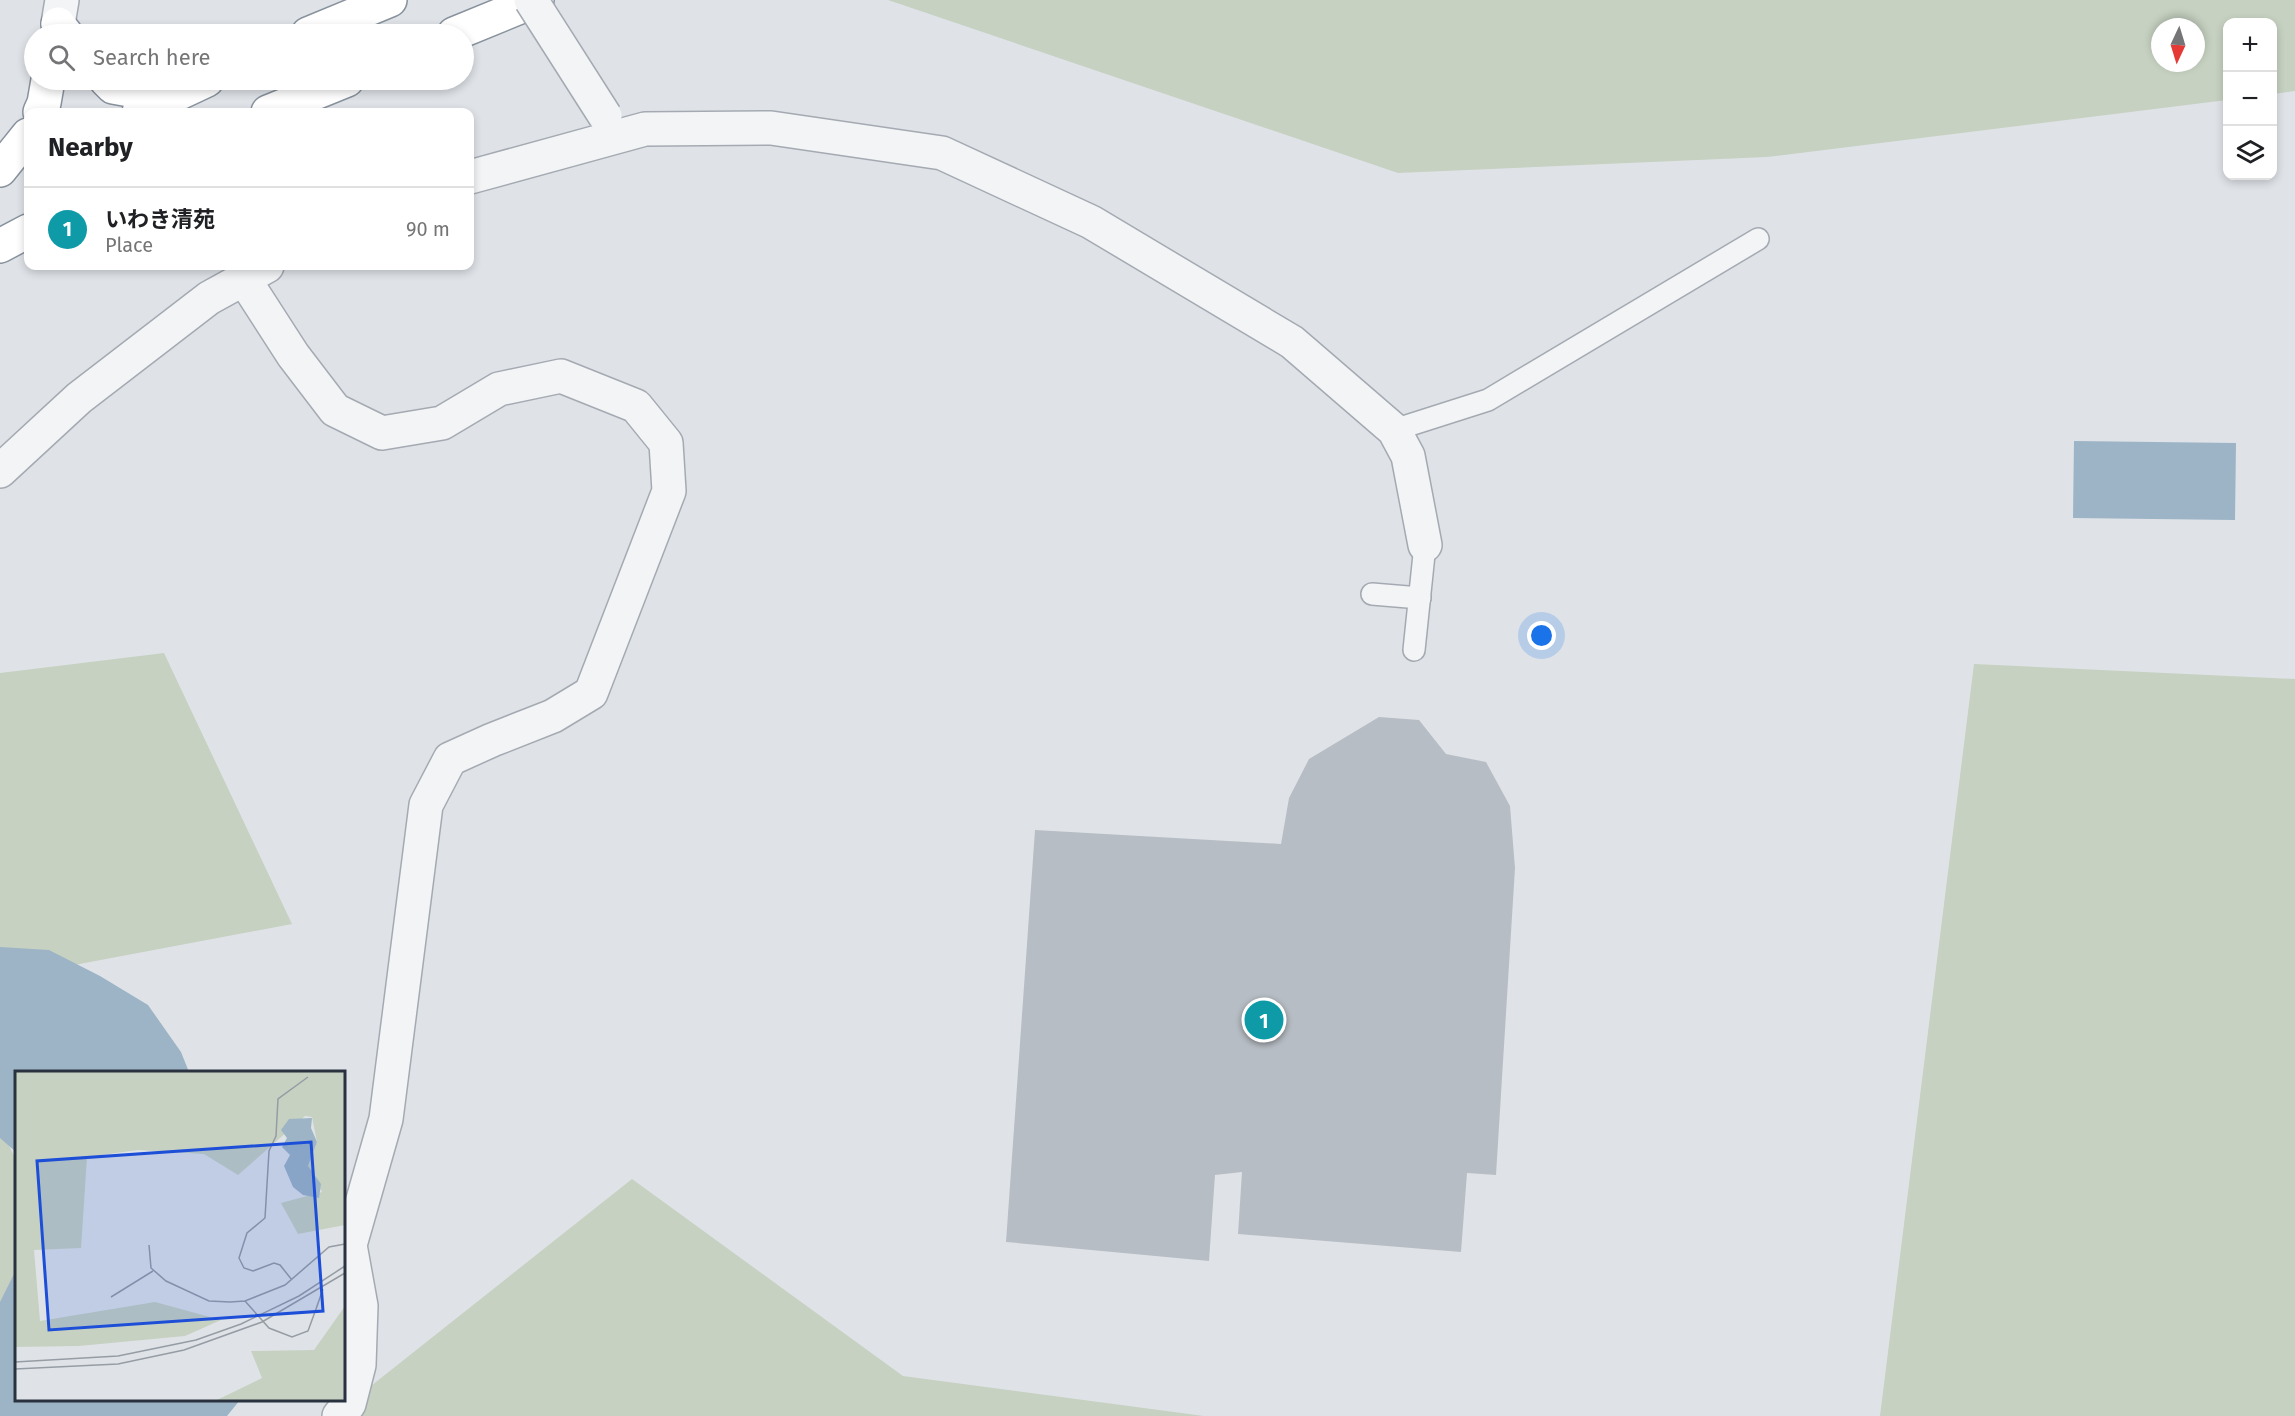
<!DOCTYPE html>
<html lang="en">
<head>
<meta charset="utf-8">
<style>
  :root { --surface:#fff; --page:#f2f2f2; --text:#202124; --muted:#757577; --line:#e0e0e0; --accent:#1a73e8 }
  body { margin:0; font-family:"Fira Sans","Noto Sans JP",sans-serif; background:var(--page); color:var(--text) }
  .controls { position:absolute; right:18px; top:18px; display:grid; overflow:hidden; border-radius:12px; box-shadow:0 3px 9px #0003 }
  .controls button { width:54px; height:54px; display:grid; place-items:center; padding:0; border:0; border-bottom:2px solid var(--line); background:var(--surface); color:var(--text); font:30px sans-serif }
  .compass { position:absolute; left:2151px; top:18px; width:54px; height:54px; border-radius:50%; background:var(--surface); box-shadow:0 3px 9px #0003; rotate:184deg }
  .you { position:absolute; left:1542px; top:636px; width:21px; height:21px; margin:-15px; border:4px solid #fff; border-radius:50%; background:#1a73e8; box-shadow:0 0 0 9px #1a73e833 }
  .badge { display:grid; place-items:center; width:39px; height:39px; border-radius:50%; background:var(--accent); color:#fff; font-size:20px; font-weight:700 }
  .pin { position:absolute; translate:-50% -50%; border:3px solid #fff; box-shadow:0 2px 6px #0006 }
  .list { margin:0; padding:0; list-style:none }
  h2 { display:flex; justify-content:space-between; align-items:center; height:78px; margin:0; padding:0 24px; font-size:26px }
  h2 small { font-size:20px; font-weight:400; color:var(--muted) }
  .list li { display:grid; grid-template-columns:39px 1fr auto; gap:18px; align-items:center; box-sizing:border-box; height:84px; padding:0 24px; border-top:2px solid var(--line) }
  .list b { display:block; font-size:22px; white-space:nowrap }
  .list p { margin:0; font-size:20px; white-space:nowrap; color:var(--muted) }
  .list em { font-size:20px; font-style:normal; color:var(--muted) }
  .icon { flex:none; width:33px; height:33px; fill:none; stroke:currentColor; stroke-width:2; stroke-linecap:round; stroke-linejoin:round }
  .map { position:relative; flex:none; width:2295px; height:1416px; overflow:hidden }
  .search { position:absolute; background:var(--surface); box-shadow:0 3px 9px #0003; left:24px; top:24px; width:450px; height:66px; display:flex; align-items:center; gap:15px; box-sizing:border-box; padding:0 21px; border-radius:33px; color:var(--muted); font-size:22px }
  .panel { position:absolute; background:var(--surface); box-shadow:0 3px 9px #0003; left:24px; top:108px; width:450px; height:162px; border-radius:12px }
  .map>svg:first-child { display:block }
  .green { fill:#c6d1c1; fill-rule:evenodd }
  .water { fill:#9cb4c6 }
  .building { fill:#b7bdc4 }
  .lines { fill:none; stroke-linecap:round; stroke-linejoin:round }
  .service-casing { stroke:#a5aab2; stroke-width:24 }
  .minor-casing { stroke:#a5aab2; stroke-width:36 }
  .tertiary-casing { stroke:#a5aab2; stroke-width:36 }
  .trunk-casing { stroke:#88929d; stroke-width:36 }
  .service { stroke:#f2f4f6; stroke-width:21 }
  .minor { stroke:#f2f4f6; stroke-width:33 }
  .tertiary { stroke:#f2f4f6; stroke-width:33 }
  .trunk { stroke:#fff; stroke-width:33 }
  .tertiary-bridge-casing { stroke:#a5aab2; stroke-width:36; stroke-linecap:butt }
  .tertiary-bridge { stroke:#f2f4f6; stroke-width:33 }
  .inset-road { fill:none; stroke:#969ca4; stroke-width:1.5 }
  .view { fill:#1d4ed8; fill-opacity:0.15; stroke:#1d4ed8; stroke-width:3 }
  .inset-edge { fill:none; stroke:#29323e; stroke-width:3 }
</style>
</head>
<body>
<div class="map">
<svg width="2295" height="1416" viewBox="0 0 2295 1416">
  <rect width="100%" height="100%" fill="#dfe3e8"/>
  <g class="green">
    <path d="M 888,0 L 2295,0 L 2295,91 L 2273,94 L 2272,22 L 2228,22 L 2227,100 L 1767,157 L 1398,173 ZM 2160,27 L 2196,27 L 2196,63 L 2160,63 Z"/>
    <polygon points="164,653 292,924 0,979 0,673"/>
    <polygon points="1974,664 2295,679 2295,1416 1880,1416"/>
    <polygon points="0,1124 16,1161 16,1270 0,1306"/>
    <polygon points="632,1179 903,1376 1204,1416 333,1416"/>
  </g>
  <g class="water">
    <polygon points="2074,441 2236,443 2235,520 2073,518"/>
    <polygon points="0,947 49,950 100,976 148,1005 181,1052 189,1072 16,1072 16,1152 0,1138"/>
    <polygon points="16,1270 16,1400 240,1400 227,1416 0,1416 0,1302"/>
  </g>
  <polygon class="building" points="1379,717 1419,720 1446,754 1486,762 1510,806 1515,868 1496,1175 1467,1173 1461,1252 1238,1234 1242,1172 1215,1175 1209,1261 1006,1242 1035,830 1281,844 1289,798 1309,759"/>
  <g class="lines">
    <g class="service-casing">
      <g id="service">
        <polyline points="1394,430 1488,400 1758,239"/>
        <polyline points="1372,594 1420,598"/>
        <polyline points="1414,650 1425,545"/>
      </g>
    </g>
    <g class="minor-casing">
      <polyline id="minor" points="244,279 293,355 335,410 382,433 442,423 499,389 561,376 636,406 666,443 669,491 591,693 553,716 492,740 450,759 426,805 386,1119 350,1245 361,1306 359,1365 349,1404 339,1416"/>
    </g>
    <g class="tertiary-casing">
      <g id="tertiary">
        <polyline points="58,24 62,0"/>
        <polyline points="470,177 645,129 771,128 942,153 1091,222 1292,342 1394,430 1408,456 1425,545"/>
        <polyline points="0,471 79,398 209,298 267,266"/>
      </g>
    </g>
    <g class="trunk-casing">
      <g id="trunk">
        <polyline points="58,24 66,34"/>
        <polyline points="308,34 390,0"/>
        <polyline points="454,34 537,0"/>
        <polyline points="106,80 113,87 168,97"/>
        <polyline points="40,112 44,103 48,80"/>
        <polyline points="139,112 207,80"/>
        <polyline points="268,112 347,80"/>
        <polyline points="0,170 28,135"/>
        <polyline points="0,246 28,231"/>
      </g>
    </g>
    <use href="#service" class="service"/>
    <use href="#minor" class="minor"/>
    <use href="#tertiary" class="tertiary"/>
    <use href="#trunk" class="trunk"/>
    <g class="tertiary-bridge-casing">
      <polyline id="tertiary-bridge" points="531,0 605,116"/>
    </g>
    <use href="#tertiary-bridge" class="tertiary-bridge"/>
  </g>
  <g transform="translate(15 1071)">
    <rect width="330" height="330" fill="#dfe3e8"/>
    <path d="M 0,1 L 330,1 L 330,154 L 283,163 L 266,132 L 307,121 L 293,95 L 302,71 L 297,46 L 290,45 L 223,104 L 189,83 L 123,79 L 72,86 L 66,177 L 19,179 L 25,250 L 140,231 L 206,249 L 170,265 L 64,275 L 0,276 ZM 330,235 L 330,329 L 202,329 L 247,307 L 236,280 L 299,279 Z" fill="#c6d1c1"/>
    <path d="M 297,47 L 296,57 L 302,71 L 293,95 L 306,113 L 304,127 L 288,124 L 278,116 L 269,95 L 275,84 L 267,76 L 272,67 L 266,59 L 274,48 Z" fill="#9cb4c6"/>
    <path class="inset-road" d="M 134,174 L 136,197 L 151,210 L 194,230 L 215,231 L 230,230 L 270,214 L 314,176 L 330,173M 277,209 L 265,194 L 259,192 L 238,200 L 229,197 L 224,187 L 232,162 L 250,147 L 254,80 L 261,65 L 263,28 L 293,6M 96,226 L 138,200M 230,230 L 254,257 L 277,266 L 293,260 L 301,238M 301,238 L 308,218M 0,291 L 103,285 L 181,269 L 226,253 L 284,225 L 330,195M 0,298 L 103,293 L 169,279 L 247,251 L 330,202"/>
    <path class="view" d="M 296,71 L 308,240 L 34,259 L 22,90 Z"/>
    <rect width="330" height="330" class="inset-edge"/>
  </g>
</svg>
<div class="controls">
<button>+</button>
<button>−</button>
<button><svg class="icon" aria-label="layers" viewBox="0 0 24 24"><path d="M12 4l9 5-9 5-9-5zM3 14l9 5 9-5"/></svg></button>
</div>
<svg class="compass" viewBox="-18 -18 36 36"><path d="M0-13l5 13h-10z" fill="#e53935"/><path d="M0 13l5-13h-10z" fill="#757577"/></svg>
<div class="you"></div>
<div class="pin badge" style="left:1264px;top:1020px;background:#0f9aa8">1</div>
<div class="search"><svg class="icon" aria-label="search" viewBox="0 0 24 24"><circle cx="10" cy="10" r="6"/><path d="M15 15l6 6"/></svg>Search here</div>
<section class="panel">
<h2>Nearby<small></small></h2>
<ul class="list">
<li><span class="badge" style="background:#0f9aa8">1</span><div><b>いわき清苑</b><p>Place</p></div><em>90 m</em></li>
</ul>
</section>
</div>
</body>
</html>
